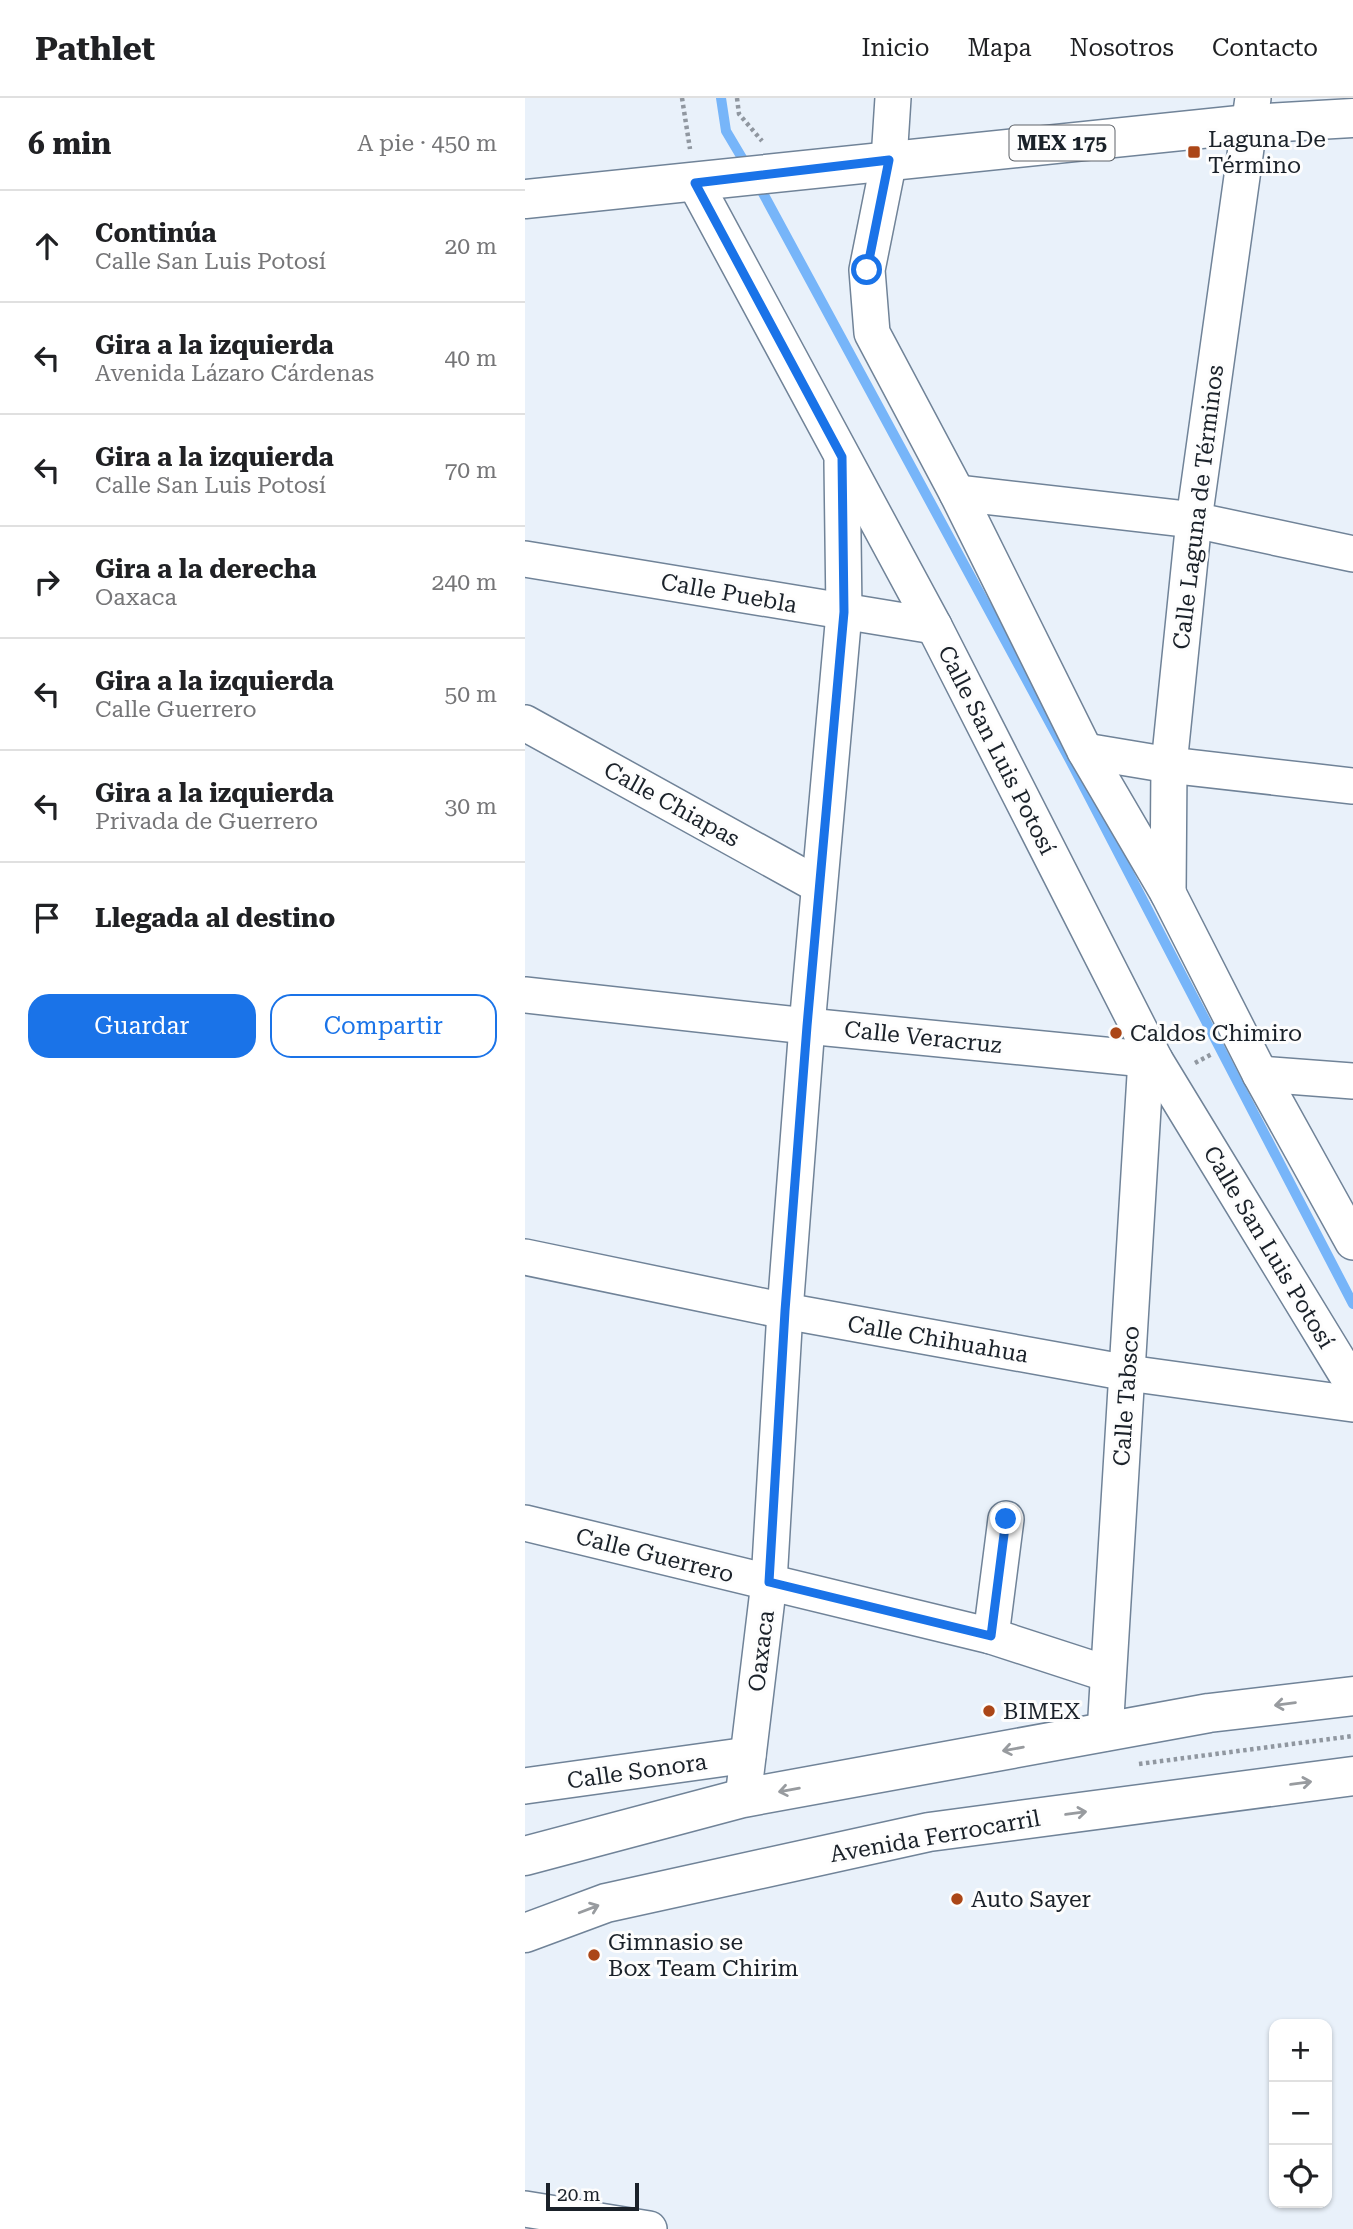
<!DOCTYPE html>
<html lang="es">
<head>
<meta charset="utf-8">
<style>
  :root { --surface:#fff; --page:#f6f6f6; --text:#202124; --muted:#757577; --line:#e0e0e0; --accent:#1a73e8 }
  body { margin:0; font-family:"Roboto Serif",serif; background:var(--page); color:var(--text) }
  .controls { position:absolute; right:21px; bottom:21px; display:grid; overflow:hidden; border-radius:14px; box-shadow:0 2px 5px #0004 }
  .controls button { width:63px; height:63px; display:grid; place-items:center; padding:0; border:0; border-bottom:2px solid var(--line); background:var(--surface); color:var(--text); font:35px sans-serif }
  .scale { position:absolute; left:21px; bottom:18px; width:93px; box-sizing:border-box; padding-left:7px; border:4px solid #1a2129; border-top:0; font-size:19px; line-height:24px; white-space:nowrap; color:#1a2129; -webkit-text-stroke:5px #fdfdfd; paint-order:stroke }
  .stop { position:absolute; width:21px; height:21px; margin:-16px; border:5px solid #1a73e8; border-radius:50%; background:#fff }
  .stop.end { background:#1a73e8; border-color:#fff; box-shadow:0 2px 7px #0008 }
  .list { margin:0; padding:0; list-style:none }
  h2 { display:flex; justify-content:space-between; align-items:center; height:91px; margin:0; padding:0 28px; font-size:30px }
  h2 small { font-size:23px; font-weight:400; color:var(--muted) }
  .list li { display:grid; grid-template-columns:46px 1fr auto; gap:21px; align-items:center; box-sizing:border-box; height:112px; padding:0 28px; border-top:2px solid var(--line) }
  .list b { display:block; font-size:26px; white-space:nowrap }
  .list p { margin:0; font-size:23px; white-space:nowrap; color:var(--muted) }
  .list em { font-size:23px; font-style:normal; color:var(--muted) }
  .actions { display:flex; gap:14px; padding:21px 28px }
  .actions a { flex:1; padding:16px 0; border:2px solid var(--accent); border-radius:21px; text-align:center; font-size:24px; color:var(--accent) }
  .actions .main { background:var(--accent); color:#fff }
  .icon { flex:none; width:38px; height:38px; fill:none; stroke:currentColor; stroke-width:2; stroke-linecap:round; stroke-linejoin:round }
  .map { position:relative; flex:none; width:828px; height:2131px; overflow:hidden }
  header { display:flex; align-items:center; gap:42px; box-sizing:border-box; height:98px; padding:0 35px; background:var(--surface); border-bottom:2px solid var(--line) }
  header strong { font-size:33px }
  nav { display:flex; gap:38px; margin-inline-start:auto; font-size:24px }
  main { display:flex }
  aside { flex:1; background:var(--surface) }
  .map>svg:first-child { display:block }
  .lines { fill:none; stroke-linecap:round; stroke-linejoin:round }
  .stream { stroke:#77b5f9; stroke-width:10 }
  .minor-casing { stroke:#708398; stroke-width:38 }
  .major-casing { stroke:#708398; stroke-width:41 }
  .path { stroke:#9097a0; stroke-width:4.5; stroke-dasharray:3.5 3.5; stroke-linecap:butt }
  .minor { stroke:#fff; stroke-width:35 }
  .major { stroke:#fff; stroke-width:38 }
  .oneway { stroke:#989b9f }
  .route { stroke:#1a73e8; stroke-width:9 }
  .poi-dot { fill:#ab4617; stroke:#fdfdfd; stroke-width:2.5 }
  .labels { text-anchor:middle; stroke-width:6; stroke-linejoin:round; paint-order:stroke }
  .shield { fill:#fdfdfd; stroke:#5e6369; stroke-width:2 }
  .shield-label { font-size:21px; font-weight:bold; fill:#1a2129 }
  .poi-label { font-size:23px; fill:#1a2129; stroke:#fdfdfd; text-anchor:start }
  .street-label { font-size:23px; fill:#1a2129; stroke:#fdfdfd }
</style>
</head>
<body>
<header>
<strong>Pathlet</strong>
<nav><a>Inicio</a><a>Mapa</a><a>Nosotros</a><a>Contacto</a></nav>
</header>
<main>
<aside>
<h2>6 min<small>A pie · 450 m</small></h2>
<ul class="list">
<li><svg class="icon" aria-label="ahead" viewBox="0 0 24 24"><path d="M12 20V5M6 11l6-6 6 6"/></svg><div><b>Continúa</b><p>Calle San Luis Potosí</p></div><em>20 m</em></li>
<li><svg class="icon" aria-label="left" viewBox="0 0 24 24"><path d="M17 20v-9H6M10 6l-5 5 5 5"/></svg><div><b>Gira a la izquierda</b><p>Avenida Lázaro Cárdenas</p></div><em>40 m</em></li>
<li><svg class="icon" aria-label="left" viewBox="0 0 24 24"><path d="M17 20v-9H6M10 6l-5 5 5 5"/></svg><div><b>Gira a la izquierda</b><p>Calle San Luis Potosí</p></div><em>70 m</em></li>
<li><svg class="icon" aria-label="right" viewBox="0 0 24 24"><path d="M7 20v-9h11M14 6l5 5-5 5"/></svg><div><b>Gira a la derecha</b><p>Oaxaca</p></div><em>240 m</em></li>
<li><svg class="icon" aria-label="left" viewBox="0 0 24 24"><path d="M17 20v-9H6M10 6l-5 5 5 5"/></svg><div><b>Gira a la izquierda</b><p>Calle Guerrero</p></div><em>50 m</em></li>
<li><svg class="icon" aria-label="left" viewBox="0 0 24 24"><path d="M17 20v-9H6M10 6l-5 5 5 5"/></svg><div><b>Gira a la izquierda</b><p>Privada de Guerrero</p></div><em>30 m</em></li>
<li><svg class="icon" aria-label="arrive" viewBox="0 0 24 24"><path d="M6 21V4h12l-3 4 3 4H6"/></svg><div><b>Llegada al destino</b></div></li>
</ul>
<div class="actions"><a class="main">Guardar</a><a>Compartir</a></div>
</aside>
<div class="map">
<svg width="828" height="2131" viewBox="0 0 828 2131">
  <rect width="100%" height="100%" fill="#e9f1fa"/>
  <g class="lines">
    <g class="stream">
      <polyline points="196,0 201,33 223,70"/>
      <polyline points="233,86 545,662 828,1206"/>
    </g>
    <g class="minor-casing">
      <g id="minor">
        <polyline points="368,0 364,62 342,172 347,235 432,395 560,653 643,795 735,976 828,1144"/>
        <polyline points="170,85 409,528 630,962 828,1287"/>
        <polyline points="432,395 669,422 828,456"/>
        <polyline points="0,461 409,528"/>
        <polyline points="0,625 293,787"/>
        <polyline points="560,653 644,667 828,688"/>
        <polyline points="643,795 644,667 669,422 728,0"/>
        <polyline points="0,897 282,928 630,962"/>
        <polyline points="735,976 828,983"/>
        <polyline points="0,1159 260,1213 603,1275 828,1306"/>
        <polyline points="0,1425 466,1538 583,1576"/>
        <polyline points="466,1538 481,1421"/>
        <polyline points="580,1635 621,961"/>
        <polyline points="0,1688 223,1657"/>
        <polyline points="218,1700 244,1484 260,1213 282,928 319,515 317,364"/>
        <polyline points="0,2111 124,2131"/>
      </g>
    </g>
    <g class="major-casing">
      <g id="major">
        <polyline points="0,101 724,26 828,20"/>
        <polyline points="0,1758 218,1700 684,1615 828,1598"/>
        <polyline points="0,1835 81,1805 404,1734 828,1678"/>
      </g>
    </g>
    <g class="path">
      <polyline points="157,0 165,51"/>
      <polyline points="212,0 214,16 237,43"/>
      <polyline points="670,965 687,956"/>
      <polyline points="614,1666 828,1638"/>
    </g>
    <use href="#minor" class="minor"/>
    <use href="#major" class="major"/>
  </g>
  <defs><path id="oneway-shaft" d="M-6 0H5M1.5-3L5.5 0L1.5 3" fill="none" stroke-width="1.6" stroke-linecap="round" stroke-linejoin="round" transform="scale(1.75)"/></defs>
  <g class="oneway">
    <use href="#oneway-shaft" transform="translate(760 1606) rotate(173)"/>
    <use href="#oneway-shaft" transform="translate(488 1651) rotate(170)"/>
    <use href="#oneway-shaft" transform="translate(776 1685) rotate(-8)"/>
    <use href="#oneway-shaft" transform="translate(264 1692) rotate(170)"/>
    <use href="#oneway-shaft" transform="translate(551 1715) rotate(-8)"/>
    <use href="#oneway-shaft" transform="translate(64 1811) rotate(-21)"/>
  </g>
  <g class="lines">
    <polyline class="route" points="342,172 364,62 170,85 317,359 319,514 282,928 260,1213 244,1484 466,1538 481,1421"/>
  </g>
  <g class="poi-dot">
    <rect x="662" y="47" width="14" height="14" rx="3.5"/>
    <circle cx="591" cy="935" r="7"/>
    <circle cx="464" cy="1613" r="7"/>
    <circle cx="432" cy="1801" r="7"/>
    <circle cx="69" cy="1857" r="7"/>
  </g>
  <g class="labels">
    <rect class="shield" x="484.5" y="27.5" width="105" height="35" rx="5"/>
    <g class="shield-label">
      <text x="537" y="52">MEX 175</text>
    </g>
    <g class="poi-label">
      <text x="683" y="49">Laguna De<tspan x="683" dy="26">Término</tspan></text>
      <text x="605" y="943">Caldos Chimiro</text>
      <text x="478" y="1621">BIMEX</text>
      <text x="446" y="1809">Auto Sayer</text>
      <text x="83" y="1852">Gimnasio se<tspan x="83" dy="26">Box Team Chirim</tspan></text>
    </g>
    <g class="street-label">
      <text transform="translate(673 409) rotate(-83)" y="8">Calle Laguna de Términos</text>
      <text transform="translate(204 495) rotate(10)" y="8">Calle Puebla</text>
      <text transform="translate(472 652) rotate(63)" y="8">Calle San Luis Potosí</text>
      <text transform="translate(147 706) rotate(29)" y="8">Calle Chiapas</text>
      <text transform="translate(398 939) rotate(6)" y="8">Calle Veracruz</text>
      <text transform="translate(744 1149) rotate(59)" y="8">Calle San Luis Potosí</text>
      <text transform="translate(413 1241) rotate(10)" y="8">Calle Chihuahua</text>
      <text transform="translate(601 1298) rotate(-86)" y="8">Calle Tabsco</text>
      <text transform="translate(130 1457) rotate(14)" y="8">Calle Guerrero</text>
      <text transform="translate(236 1553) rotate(-83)" y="8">Oaxaca</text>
      <text transform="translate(112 1673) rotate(-8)" y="8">Calle Sonora</text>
      <text transform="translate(410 1738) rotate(-10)" y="8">Avenida Ferrocarril</text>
    </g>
  </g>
</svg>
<div class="controls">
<button>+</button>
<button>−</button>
<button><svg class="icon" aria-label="locate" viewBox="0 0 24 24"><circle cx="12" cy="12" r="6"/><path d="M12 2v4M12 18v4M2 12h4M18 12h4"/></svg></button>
</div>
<div class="scale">20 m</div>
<div class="stop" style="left:342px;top:172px"></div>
<div class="stop end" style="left:481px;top:1421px"></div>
</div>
</main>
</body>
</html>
